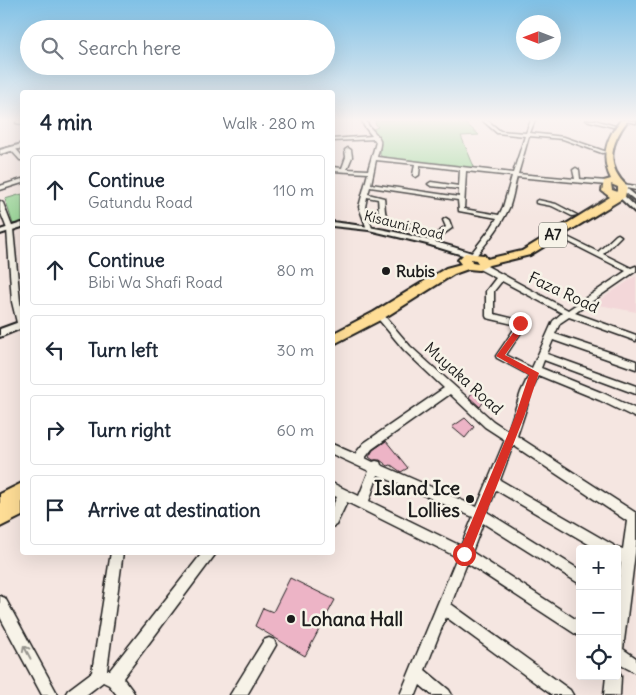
<!DOCTYPE html>
<html lang="en">
<head>
<meta charset="utf-8">
<style>
  :root { --surface:#fff; --page:#f6f6f7; --text:#1f2937; --muted:#747a83; --line:#e0e1e3 }
  body { margin:0; font-family:Delius,sans-serif; background:var(--page); color:var(--text) }
  .controls { position:absolute; right:15px; bottom:15px; display:grid; overflow:hidden; border-radius:5px; box-shadow:0 5px 20px #0002 }
  .controls button { width:45px; height:45px; display:grid; place-items:center; padding:0; border:0; border-bottom:1px solid var(--line); background:var(--surface); color:var(--text); font:25px sans-serif }
  .compass { position:absolute; left:516px; top:15px; width:45px; height:45px; border-radius:50%; background:var(--surface); box-shadow:0 5px 20px #0002; rotate:270deg }
  .stop { position:absolute; width:15px; height:15px; margin:-11px; border:4px solid #d93025; border-radius:50%; background:#fff }
  .stop.end { background:#d93025; border-color:#fff; box-shadow:0 1px 5px #0008 }
  .list { margin:0; padding:0; list-style:none }
  h2 { display:flex; justify-content:space-between; align-items:center; height:65px; margin:0; padding:0 20px; font-size:21px }
  h2 small { font-size:16px; font-weight:400; color:var(--muted) }
  .list li { display:grid; grid-template-columns:32px 1fr auto; gap:15px; align-items:center; box-sizing:border-box; height:70px; margin:0 10px 10px; padding:0 10px; border:1px solid var(--line); border-radius:5px }
  .list b { display:block; font-size:19px; white-space:nowrap }
  .list p { margin:0; font-size:16px; white-space:nowrap; color:var(--muted) }
  .list em { font-size:16px; font-style:normal; color:var(--muted) }
  .icon { flex:none; width:28px; height:28px; fill:none; stroke:currentColor; stroke-width:2; stroke-linecap:round; stroke-linejoin:round }
  .map { position:relative; flex:none; width:636px; height:695px; overflow:hidden }
  .search { position:absolute; background:var(--surface); box-shadow:0 5px 20px #0002; left:20px; top:20px; width:315px; height:55px; display:flex; align-items:center; gap:12px; box-sizing:border-box; padding:0 18px; border-radius:28px; color:var(--muted); font-size:19px }
  .panel { position:absolute; background:var(--surface); box-shadow:0 5px 20px #0002; left:20px; top:90px; width:315px; height:465px; border-radius:5px }
  .map>svg:first-child { display:block }
  .built { fill:#f3d7d9 }
  .green { fill:#a1da9f; stroke:#5e7b5e }
  .building { fill:#edb4c6; stroke:#1c1c1c }
  .lines { fill:none; stroke-linecap:round; stroke-linejoin:round }
  .minor-casing { stroke:#1c1c1c; stroke-width:3 }
  .tertiary-casing { stroke:#1c1c1c; stroke-width:4 }
  .secondary-casing { stroke:#1c1c1c; stroke-width:4 }
  .trunk-casing { stroke:#1c1c1c; stroke-width:4 }
  .minor { fill:#f7f3e8; fill-rule:evenodd }
  .tertiary { fill:#f7f3e8; fill-rule:evenodd }
  .secondary { fill:#f7f3e8; fill-rule:evenodd }
  .trunk { fill:#fedd96; fill-rule:evenodd }
  .oneway { stroke:#94928c }
  .route { fill:#d93025 }
  .poi-dot { fill:#1c1c1c; stroke:#f7f3e8; stroke-width:2 }
  .labels { text-anchor:middle; stroke-width:5; stroke-linejoin:round; paint-order:stroke }
  .far-street-label { font-size:14px; fill:#1c1c1c; stroke:#f7f3e8 }
  .shield { fill:#f7f3e8; stroke:#5e5c59; stroke-width:1 }
  .shield-label { font-size:15px; font-weight:bold; fill:#1c1c1c }
  .poi-label { font-size:16px; font-weight:bold; fill:#1c1c1c; stroke:#f7f3e8; text-anchor:start }
  .street-label { font-size:16px; fill:#1c1c1c; stroke:#f7f3e8 }
  .near-poi-label { font-size:19px; font-weight:bold; fill:#1c1c1c; stroke:#f7f3e8; text-anchor:end }
</style>
</head>
<body>
<div class="map">
<svg width="636" height="695" viewBox="0 0 636 695">
  <rect width="100%" height="100%" fill="#f5e6e1"/>
  <filter id="ink" filterUnits="userSpaceOnUse"><feTurbulence type="fractalNoise" baseFrequency=".02" numOctaves="2"/><feDisplacementMap in="SourceGraphic" scale="10" xChannelSelector="R" yChannelSelector="G"/><feConvolveMatrix kernelMatrix="1 2 1 2 8 2 1 2 1" color-interpolation-filters="sRGB"/></filter>
  <g filter="url(#ink)">
    <polygon class="built" points="636,276 636,312 594,304 616,289"/>
    <g class="green">
      <polygon points="376,120 462,120 479,135 461,136 475,169 384,158 380,155 381,143 373,129 378,127 375,123"/>
      <polygon points="22,194 22,222 13,224 5,199"/>
    </g>
    <g class="building">
      <polygon points="474,390 486,398 480,407 469,397"/>
      <polygon points="465,418 474,427 465,438 452,427"/>
      <polygon points="386,441 408,468 401,472 391,465 388,466 380,460 373,460 369,457 373,450"/>
      <polygon points="290,578 335,600 305,656 255,626 263,608 273,612"/>
    </g>
    <g class="lines">
      <g class="minor-casing">
        <g id="minor">
          <polygon points="17,120 21,120 22,124 16,123"/>
          <path d="M 362,120 L 366,120 C 368,129 378,133 380,140 C 381,145 378,152 377,157 L 513,173 L 525,136 L 497,133 L 482,120 L 487,120 L 500,131 L 526,133 L 531,120 L 535,120 L 530,133 L 564,137 L 607,152 L 602,153 L 563,139 L 529,136 L 518,174 L 575,179 L 573,170 L 576,168 L 579,170 L 580,179 L 607,181 L 610,183 L 607,185 L 517,177 C 514,187 513,198 509,208 C 501,226 488,241 475,257 L 473,257 L 470,255 L 491,228 L 497,218 L 459,211 L 458,200 L 370,187 L 368,194 L 384,198 C 385,203 384,210 386,215 C 393,226 409,220 418,225 C 409,230 386,226 380,216 C 378,211 379,205 378,199 L 367,197 L 365,207 L 372,228 L 369,230 L 367,229 L 359,207 L 368,173 L 332,171 L 332,167 L 342,168 L 346,157 L 345,150 L 348,148 L 351,150 L 352,157 L 347,169 L 368,170 L 376,142 L 374,139 L 332,141 L 332,139 L 372,136 L 364,126 ZM 376,160 L 415,164 L 413,175 L 416,177 L 419,175 L 420,165 L 460,170 L 459,186 L 431,182 L 428,184 L 431,186 L 459,189 L 459,197 L 371,184 ZM 466,171 L 512,176 L 503,207 L 499,215 L 464,209 Z"/>
          <polygon points="586,120 595,120 615,126 613,127"/>
          <polygon points="625,120 636,121 636,123 625,121"/>
          <polygon points="11,148 15,148 22,156 22,160 20,160 11,150"/>
          <polygon points="22,179 22,183 0,190 0,186"/>
          <polygon points="623,184 636,186 636,190 621,187 620,186"/>
          <polygon points="538,200 556,204 577,215 572,216 552,206 536,203 536,201"/>
          <polygon points="0,201 3,203 13,229 20,302 22,312 22,330 18,327 12,302 7,229 0,211"/>
          <polygon points="446,218 449,220 452,228 438,238 434,244 430,244 429,243 433,236 446,227 443,220"/>
          <path d="M 555,231 L 598,252 L 616,235 L 618,234 L 621,236 L 603,254 L 631,268 L 636,266 L 636,271 L 575,313 L 636,335 L 636,341 L 569,317 L 560,323 L 555,334 L 636,361 L 636,369 L 553,340 L 547,354 L 636,386 L 636,394 L 544,360 L 541,368 L 605,394 L 636,409 L 636,418 L 599,400 L 538,375 C 530,395 524,416 517,436 L 636,513 L 636,545 L 623,649 L 636,658 L 636,673 L 617,663 L 617,592 L 621,563 L 617,560 L 617,549 L 597,549 L 496,490 L 487,512 L 580,570 L 580,584 L 483,523 L 472,552 L 580,622 L 580,637 L 467,563 L 451,604 L 570,690 L 573,695 L 552,695 L 446,617 L 425,670 L 449,690 L 452,695 L 432,695 L 420,685 L 416,695 L 400,695 L 457,557 L 347,502 L 336,525 L 332,527 L 332,507 L 337,497 L 332,495 L 332,483 L 359,496 L 369,471 L 332,454 L 332,444 L 355,454 L 364,443 L 444,388 L 404,350 L 375,315 L 379,312 L 382,313 L 410,346 L 493,421 L 508,431 L 521,392 L 529,375 L 497,358 L 496,356 L 517,325 L 487,318 L 486,316 L 486,291 L 496,278 L 479,269 L 479,265 L 485,265 L 568,310 L 626,271 L 553,234 L 552,233 ZM 502,281 L 562,313 L 553,321 L 532,368 L 506,355 L 526,325 L 523,321 L 494,314 L 494,291 ZM 450,394 L 485,427 L 505,440 L 477,507 L 381,465 L 380,462 L 376,461 L 373,462 L 365,458 L 372,449 ZM 513,445 L 627,521 L 623,549 L 617,547 L 615,548 L 613,545 L 500,480 ZM 378,475 L 473,517 L 461,546 L 369,501 Z"/>
          <polygon points="111,552 123,552 107,670 110,670 203,552 217,552 123,678 132,690 135,695 117,695 109,685 103,682 86,695 65,695 68,690 92,672"/>
          <polygon points="0,596 5,598 58,695 42,695 0,617"/>
          <polygon points="269,638 274,640 276,645 247,695 230,695 264,640"/>
          <polygon points="617,670 619,671 621,676 620,695 604,695 606,676 617,676"/>
        </g>
      </g>
      <g class="tertiary-casing">
        <g id="tertiary">
          <polygon points="621,187 625,187 636,196 636,201 621,189"/>
          <polygon points="619,195 623,195 636,207 636,213 619,197"/>
          <path d="M 332,222 C 380,227 426,238 472,253 L 473,255 L 469,257 L 427,244 L 369,230 L 332,226 Z"/>
          <polygon points="22,223 22,227 0,234 0,230"/>
          <polygon points="22,321 22,328 0,337 0,329"/>
        </g>
      </g>
      <g class="secondary-casing">
        <polygon id="secondary" points="22,144 22,148 0,154 0,150"/>
      </g>
      <g class="trunk-casing">
        <g id="trunk">
          <path d="M 621,120 L 628,120 C 611,142 604,165 627,186 L 625,197 L 530,255 L 489,265 L 479,270 L 468,269 L 454,274 L 384,318 L 332,345 L 332,334 L 374,312 L 446,268 L 461,264 L 458,260 L 465,253 L 484,255 L 487,259 L 522,251 L 610,197 L 602,191 L 604,181 L 611,179 C 600,157 606,138 621,120 ZM 611,184 L 618,187 L 618,192 L 612,190 ZM 471,259 L 476,260 L 478,263 L 472,262 Z"/>
          <polygon points="22,483 22,516 0,527 0,494"/>
        </g>
      </g>
      <use href="#minor" class="minor"/>
      <use href="#tertiary" class="tertiary"/>
      <use href="#secondary" class="secondary"/>
      <use href="#trunk" class="trunk"/>
    </g>
    <defs><path id="oneway-shaft" d="M-6 0H5M1.5-3L5.5 0L1.5 3" fill="none" stroke-width="1.6" stroke-linecap="round" stroke-linejoin="round" transform="scale(1.25)"/></defs>
    <use class="oneway" href="#oneway-shaft" transform="translate(27 652) rotate(-118)"/>
  </g>
  <linearGradient id="sky" x2="0" y2="1"><stop stop-color="#80c1e6"/><stop offset="0.55" stop-color="#faf4f2"/><stop offset="1" stop-color="#faf4f2" stop-opacity="0"/></linearGradient>
  <rect width="636" height="218" fill="url(#sky)"/>
  <polygon class="route" points="520,320 526,326 505,355 539,373 524,417 470,554 464,560 458,554 515,417 529,375 496,356 518,326 517,321"/>
  <g class="poi-dot">
    <circle cx="386" cy="271" r="5"/>
    <circle cx="470" cy="499" r="5"/>
    <circle cx="291" cy="619" r="5"/>
  </g>
  <g class="labels">
    <g class="far-street-label">
      <text transform="translate(404 225) rotate(14)" y="5">Kisauni Road</text>
    </g>
    <rect class="shield" x="539" y="222.5" width="28" height="25" rx="4"/>
    <g class="shield-label">
      <text x="553" y="240">A7</text>
    </g>
    <g class="poi-label">
      <text x="396" y="277">Rubis</text>
    </g>
    <g class="street-label">
      <text transform="translate(564 292) rotate(25)" y="6">Faza Road</text>
      <text transform="translate(464 378) rotate(42)" y="6">Muyaka Road</text>
    </g>
    <g class="near-poi-label">
      <text x="460" y="495">Island Ice<tspan x="460" dy="22">Lollies</tspan></text>
      <text x="301" y="626" text-anchor="start">Lohana Hall</text>
    </g>
  </g>
</svg>
<div class="controls">
<button>+</button>
<button>−</button>
<button><svg class="icon" aria-label="locate" viewBox="0 0 24 24"><circle cx="12" cy="12" r="6"/><path d="M12 2v4M12 18v4M2 12h4M18 12h4"/></svg></button>
</div>
<svg class="compass" viewBox="-18 -18 36 36"><path d="M0-13l5 13h-10z" fill="#e53935"/><path d="M0 13l5-13h-10z" fill="#747a83"/></svg>
<div class="stop" style="left:464px;top:554px"></div>
<div class="stop end" style="left:520px;top:323px"></div>
<div class="search"><svg class="icon" aria-label="search" viewBox="0 0 24 24"><circle cx="10" cy="10" r="6"/><path d="M15 15l6 6"/></svg>Search here</div>
<section class="panel">
<h2>4 min<small>Walk · 280 m</small></h2>
<ul class="list">
<li><svg class="icon" aria-label="ahead" viewBox="0 0 24 24"><path d="M12 20V5M6 11l6-6 6 6"/></svg><div><b>Continue</b><p>Gatundu Road</p></div><em>110 m</em></li>
<li><svg class="icon" aria-label="ahead" viewBox="0 0 24 24"><path d="M12 20V5M6 11l6-6 6 6"/></svg><div><b>Continue</b><p>Bibi Wa Shafi Road</p></div><em>80 m</em></li>
<li><svg class="icon" aria-label="left" viewBox="0 0 24 24"><path d="M17 20v-9H6M10 6l-5 5 5 5"/></svg><div><b>Turn left</b></div><em>30 m</em></li>
<li><svg class="icon" aria-label="right" viewBox="0 0 24 24"><path d="M7 20v-9h11M14 6l5 5-5 5"/></svg><div><b>Turn right</b></div><em>60 m</em></li>
<li><svg class="icon" aria-label="arrive" viewBox="0 0 24 24"><path d="M6 21V4h12l-3 4 3 4H6"/></svg><div><b>Arrive at destination</b></div></li>
</ul>
</section>
</div>
</body>
</html>
